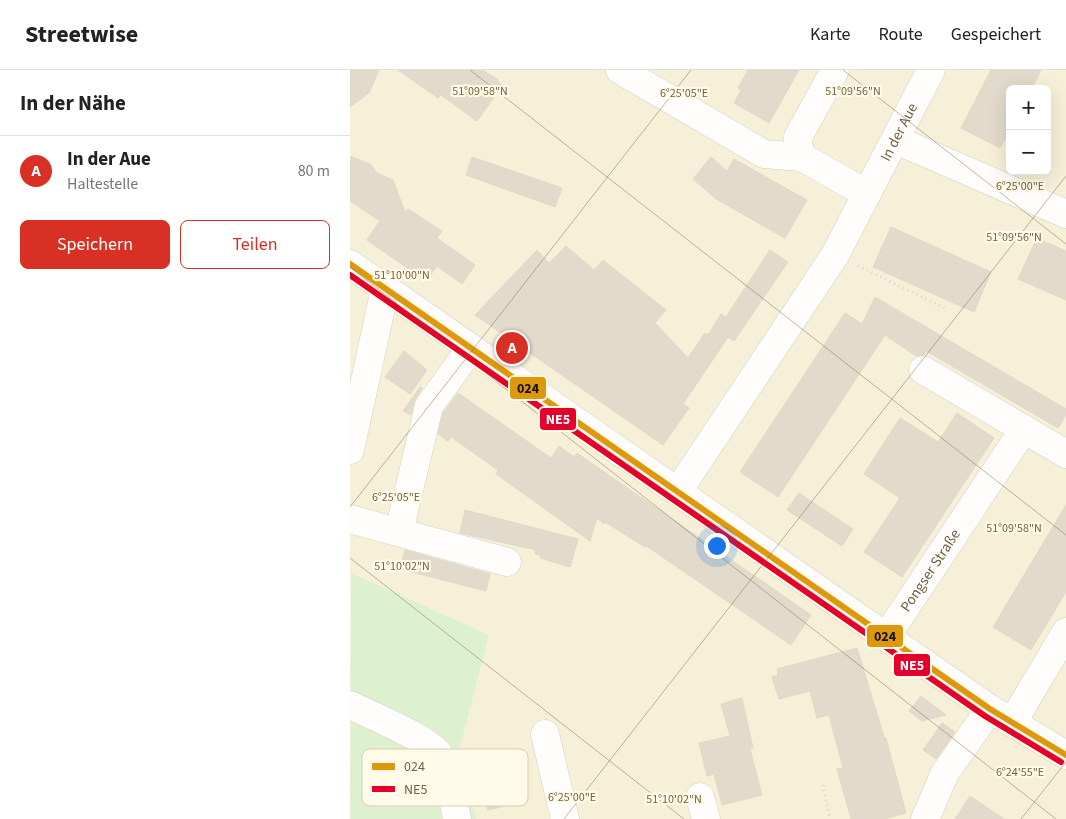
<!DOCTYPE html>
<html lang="de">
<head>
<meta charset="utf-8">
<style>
  :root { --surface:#fff; --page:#f2f2f2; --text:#222; --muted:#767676; --line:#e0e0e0; --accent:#d93025 }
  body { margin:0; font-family:"Source Sans 3",sans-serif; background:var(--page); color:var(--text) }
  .controls { position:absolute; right:15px; top:15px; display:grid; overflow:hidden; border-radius:8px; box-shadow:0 5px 20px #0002 }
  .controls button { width:45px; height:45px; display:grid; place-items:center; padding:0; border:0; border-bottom:1px solid var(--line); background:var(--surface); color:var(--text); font:25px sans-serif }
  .you { position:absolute; left:366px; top:475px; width:18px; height:18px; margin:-12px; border:4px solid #fff; border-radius:50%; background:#1a73e8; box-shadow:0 0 0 8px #1a73e833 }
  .badge { display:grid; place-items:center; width:32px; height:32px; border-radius:50%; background:var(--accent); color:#fff; font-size:16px; font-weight:700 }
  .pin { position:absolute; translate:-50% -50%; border:2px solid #fff; box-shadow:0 1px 5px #0006 }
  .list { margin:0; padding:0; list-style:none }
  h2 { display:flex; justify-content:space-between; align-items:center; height:65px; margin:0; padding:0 20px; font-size:21px }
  h2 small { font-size:16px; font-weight:400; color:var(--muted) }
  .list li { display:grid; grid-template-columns:32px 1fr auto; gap:15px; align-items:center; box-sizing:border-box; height:70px; padding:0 20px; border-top:1px solid var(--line) }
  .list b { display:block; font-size:19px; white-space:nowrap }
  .list p { margin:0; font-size:16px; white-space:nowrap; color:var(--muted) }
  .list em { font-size:16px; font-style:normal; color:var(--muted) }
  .actions { display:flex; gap:10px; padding:15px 20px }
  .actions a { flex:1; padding:11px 0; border:1px solid var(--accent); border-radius:8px; text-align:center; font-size:18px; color:var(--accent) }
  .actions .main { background:var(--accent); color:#fff }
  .map { position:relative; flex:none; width:716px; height:749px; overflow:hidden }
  header { display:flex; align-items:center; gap:30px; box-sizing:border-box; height:70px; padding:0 25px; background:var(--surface); border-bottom:1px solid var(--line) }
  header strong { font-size:24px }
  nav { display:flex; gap:28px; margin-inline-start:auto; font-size:18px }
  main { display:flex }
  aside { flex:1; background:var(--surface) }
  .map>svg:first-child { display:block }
  .residential { fill:#f6f0d8; fill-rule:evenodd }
  .green { fill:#ddf0cf }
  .building { fill:#e2dacb; stroke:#e0d8c8 }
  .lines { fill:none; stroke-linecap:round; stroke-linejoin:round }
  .minor-casing { stroke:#d6d0c2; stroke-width:29 }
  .path { stroke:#dad4ca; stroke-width:3; stroke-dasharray:1 4; stroke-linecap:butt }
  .minor { stroke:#fefdfb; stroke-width:28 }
  .bus-1-casing { stroke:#fffbe8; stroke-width:10 }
  .bus-2-casing { stroke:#fffbe8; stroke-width:10 }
  .bus-1 { stroke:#dd980e; stroke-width:6 }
  .bus-2 { stroke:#e4002b; stroke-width:6 }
  .ticks { fill:none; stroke:#776145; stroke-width:1; stroke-opacity:0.45 }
  .labels { text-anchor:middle; stroke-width:4.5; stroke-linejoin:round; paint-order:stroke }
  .street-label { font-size:15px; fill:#776145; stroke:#fffbe8 }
  .key { fill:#fffbe8; stroke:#d6cdb7; stroke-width:1 }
  .key-label { font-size:14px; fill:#776145 }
  .ticks-label { font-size:12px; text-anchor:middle; fill:#776145; stroke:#fffbe8; stroke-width:4.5; stroke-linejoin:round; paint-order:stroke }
  .line-badge { stroke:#fffbe8; stroke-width:2 }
  .badge-label { font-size:14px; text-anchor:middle; font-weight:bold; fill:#fff }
  .pale-badge-label { font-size:14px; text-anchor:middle; font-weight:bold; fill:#111 }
</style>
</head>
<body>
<header>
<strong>Streetwise</strong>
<nav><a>Karte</a><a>Route</a><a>Gespeichert</a></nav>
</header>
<main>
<aside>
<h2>In der Nähe<small></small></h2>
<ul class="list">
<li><span class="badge">A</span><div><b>In der Aue</b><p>Haltestelle</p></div><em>80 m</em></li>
</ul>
<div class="actions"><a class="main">Speichern</a><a>Teilen</a></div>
</aside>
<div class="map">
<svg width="716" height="749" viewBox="0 0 716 749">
  <rect width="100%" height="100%" fill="#f7f4e6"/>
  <path class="residential" d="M 0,0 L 716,0 L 716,749 L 126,749 L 109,681 L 139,565 L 1,503 L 0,504 ZM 660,19 L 697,19 L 697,101 L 660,101 Z"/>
  <polygon class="green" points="1,503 139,565 109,681 126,749 0,749"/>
  <g class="building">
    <polygon points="0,0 29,0 19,23 0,37"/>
    <polygon points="48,0 132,0 147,9 152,16 127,51 91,25 88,28"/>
    <polygon points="398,0 449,0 419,53 384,33 391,20 388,18"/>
    <polygon points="641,0 691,0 681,19 660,19 660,60 650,78 611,58"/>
    <polygon points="0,86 20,94 27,103 43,110 55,142 58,139 92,161 87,168 125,195 112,214 87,196 76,211 17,170 30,151 0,131"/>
    <polygon points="122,87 212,118 205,137 116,105"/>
    <polygon points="361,87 377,101 384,89 457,130 435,168 366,129 343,109"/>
    <polygon points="541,157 641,202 624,242 523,197"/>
    <polygon points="687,168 716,181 716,230 668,209"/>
    <polygon points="216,176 244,200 253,190 316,240 305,253 338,288 355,263 358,265 371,244 376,247 420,180 438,192 384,271 378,267 333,334 339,338 313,375 125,245 187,180 199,193"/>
    <polygon points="525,227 716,339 716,345 708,358 576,281 574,285 566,286 535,265 428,427 390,402 495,243 512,254"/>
    <polygon points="54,281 77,300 60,324 35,307"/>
    <polygon points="70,317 72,318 64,332 61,345 53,341"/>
    <polygon points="108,323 201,388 209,376 224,387 227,383 461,545 441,575 295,475 295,477 255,452 254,454 247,448 240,471 146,404 148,400 101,367 98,371 88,364 93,343"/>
    <polygon points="607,343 644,368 552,507 514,482 550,428 514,404 550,348 588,372"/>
    <polygon points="449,423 503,459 492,476 437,440"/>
    <polygon points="716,435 716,522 681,580 643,557"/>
    <polygon points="115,440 228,469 220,497 190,488 191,485 185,484 186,480 110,463"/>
    <polygon points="55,480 140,504 136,521 50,499"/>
    <polygon points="507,578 535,670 536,668 556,743 535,749 501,749 487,699 493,698 479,645 467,648 460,621 429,629 422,607 428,605 427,599"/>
    <polygon points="571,626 596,645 572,651 559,641"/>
    <polygon points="392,628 403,678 400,679 412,725 372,735 364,704 357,706 349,673 380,666 371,634"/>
    <polygon points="592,653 605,662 586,689 573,680"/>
    <polygon points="167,681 178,731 138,740 126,690"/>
    <polygon points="620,726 654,749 605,749"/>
  </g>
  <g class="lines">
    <g class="minor-casing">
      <g id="minor">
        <polyline points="270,0 414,84 452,87"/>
        <polyline points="485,0 448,67 448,74 452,87 517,124"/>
        <polyline points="546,70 716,144"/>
        <polyline points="0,194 640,639 716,685"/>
        <polyline points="573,300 716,384"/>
        <polyline points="0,380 35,219"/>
        <path id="s1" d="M 328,421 L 485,185 L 581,0"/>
        <polyline points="0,449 157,492"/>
        <polyline points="49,462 79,336 121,278"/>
        <path id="s2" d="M 536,567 L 674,359"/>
        <path d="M 0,635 C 20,645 80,669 90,686 C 100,701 103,731 107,749"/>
        <polyline points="662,653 716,562"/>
        <polyline points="195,664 215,749"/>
        <polyline points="350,727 356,749"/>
        <polyline points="575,749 595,703 640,639"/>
      </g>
    </g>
    <g class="path">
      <polyline points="508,196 595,238"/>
      <polyline points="473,715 480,749"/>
    </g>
    <use href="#minor" class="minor"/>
    <g class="bus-1-casing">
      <polyline id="bus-1" points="0,194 640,639 716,685"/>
    </g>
    <g class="bus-2-casing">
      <polyline id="bus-2" points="0,205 635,646 711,692"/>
    </g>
    <use href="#bus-1" class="bus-1"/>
    <use href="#bus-2" class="bus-2"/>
  </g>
  <path class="ticks" d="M 120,0 L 716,465M 493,0 L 716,174M 0,197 L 706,749M 0,437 L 341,0M 0,488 L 334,749M 214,749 L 716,106M 671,749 L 716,692"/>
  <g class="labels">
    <g class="street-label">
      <text dy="5" stroke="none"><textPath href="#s1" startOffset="422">In der Aue</textPath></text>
      <text dy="5" stroke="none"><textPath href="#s2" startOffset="80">Pongser Straße</textPath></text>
    </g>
  </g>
  <rect x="12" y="679" width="166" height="57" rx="8" class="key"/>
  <rect x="22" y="693" width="23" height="7" fill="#dd980e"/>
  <rect x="22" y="716" width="23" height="6" fill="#e4002b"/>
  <g class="key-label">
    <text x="54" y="701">024</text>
    <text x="54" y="724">NE5</text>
  </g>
  <g class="ticks-label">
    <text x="130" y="25">51°09'58"N</text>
    <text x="503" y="25">51°09'56"N</text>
    <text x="334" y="27">6°25'05"E</text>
    <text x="670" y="120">6°25'00"E</text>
    <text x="664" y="171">51°09'56"N</text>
    <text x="52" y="209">51°10'00"N</text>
    <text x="46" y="431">6°25'05"E</text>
    <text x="664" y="462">51°09'58"N</text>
    <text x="52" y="500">51°10'02"N</text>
    <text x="670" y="706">6°24'55"E</text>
    <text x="222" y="731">6°25'00"E</text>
    <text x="324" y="733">51°10'02"N</text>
  </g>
  <g class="line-badge">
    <rect x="159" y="306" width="38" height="24" rx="5" fill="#dd980e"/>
    <rect x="189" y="337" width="38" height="24" rx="5" fill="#e4002b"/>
    <rect x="516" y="554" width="38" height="24" rx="5" fill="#dd980e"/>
    <rect x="543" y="583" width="38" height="24" rx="5" fill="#e4002b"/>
  </g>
  <g class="badge-label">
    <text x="208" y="354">NE5</text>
    <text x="562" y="600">NE5</text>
  </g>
  <g class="pale-badge-label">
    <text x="178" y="323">024</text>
    <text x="535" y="571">024</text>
  </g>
</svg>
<div class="controls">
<button>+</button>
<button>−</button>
</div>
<div class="you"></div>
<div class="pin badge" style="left:162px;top:278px">A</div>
</div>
</main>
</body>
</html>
